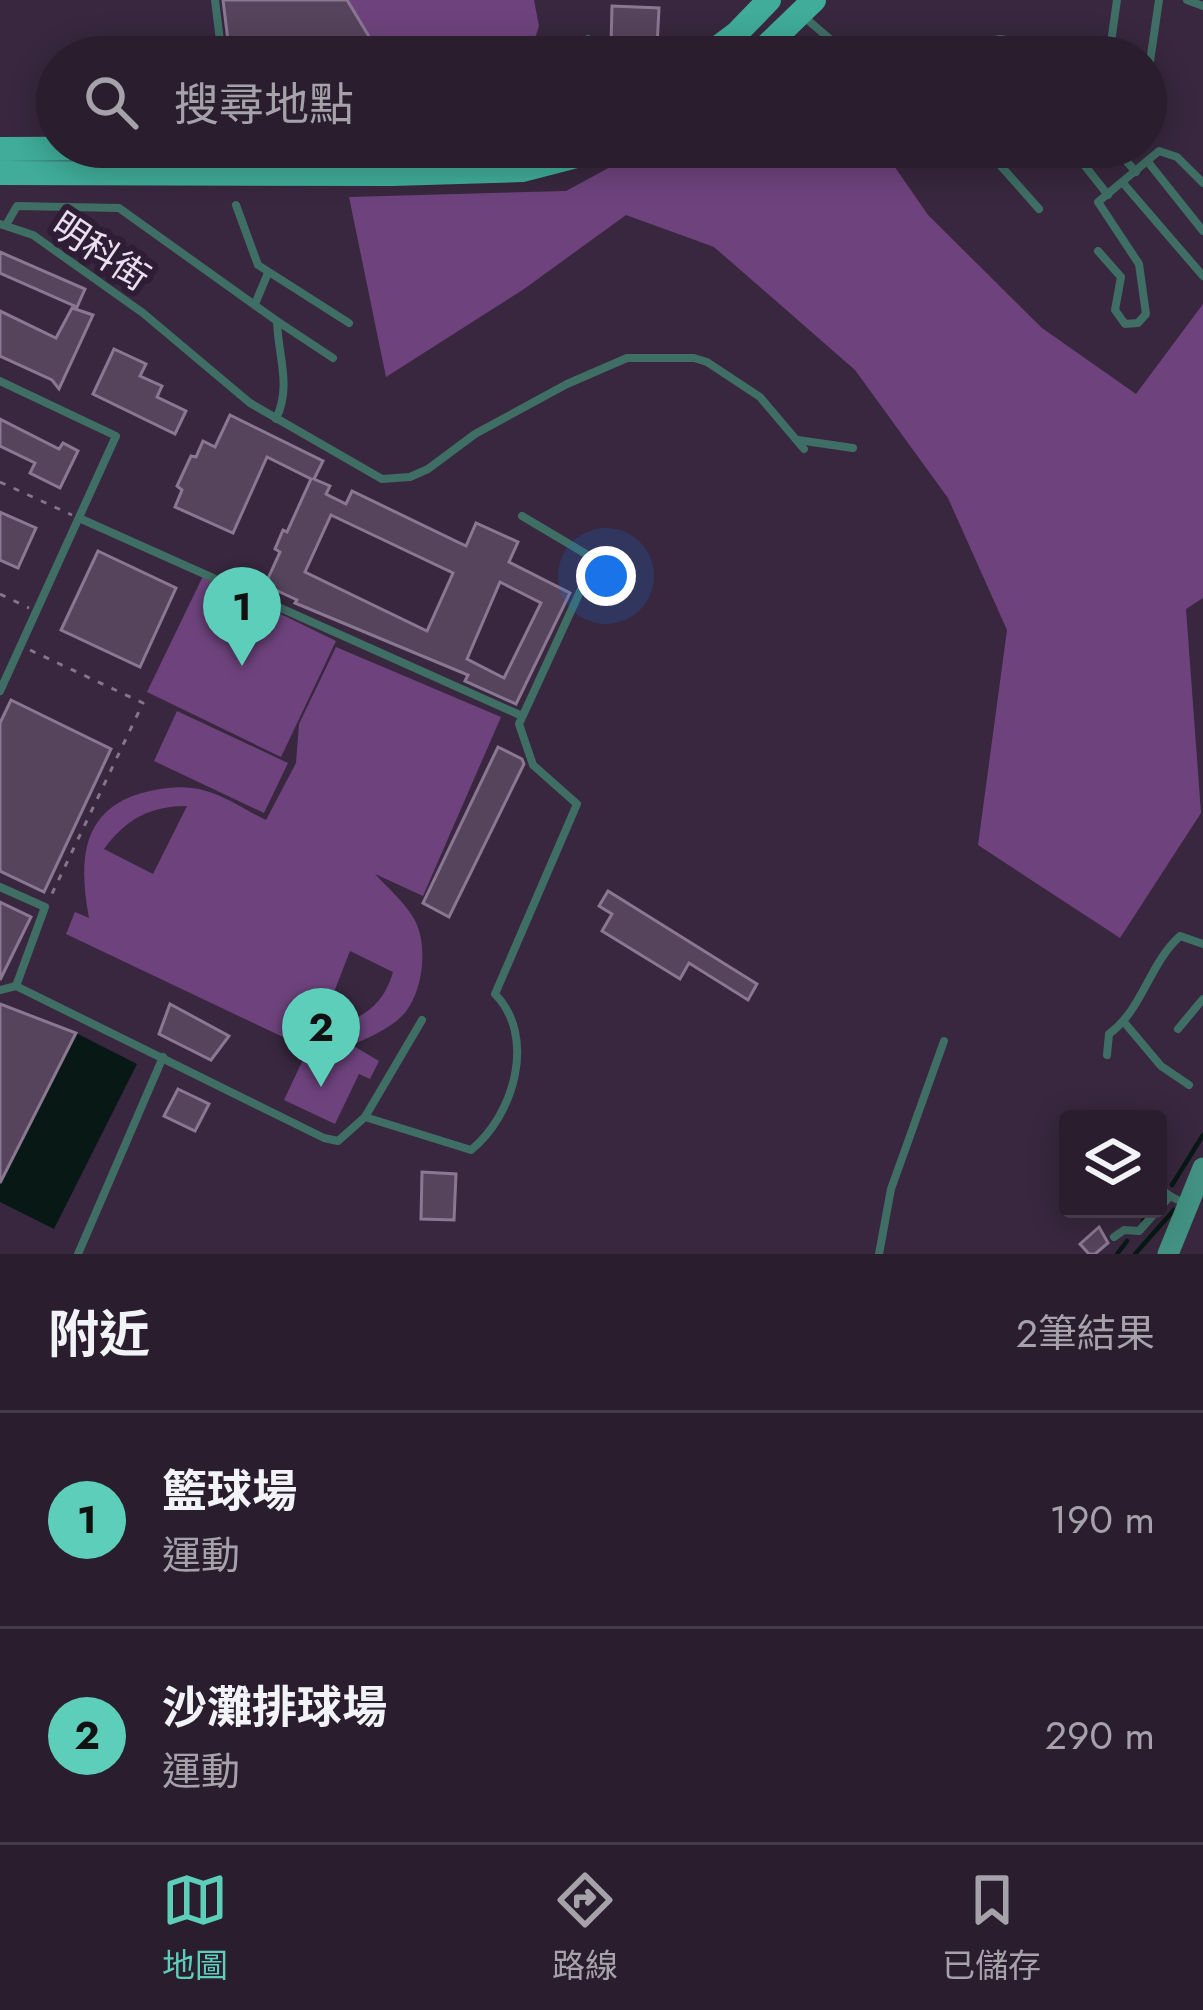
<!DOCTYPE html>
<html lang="zh-TW">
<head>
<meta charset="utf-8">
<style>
  :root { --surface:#2a1d2e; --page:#322636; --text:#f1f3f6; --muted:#a5a2aa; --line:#463b4a; --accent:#5dceb9 }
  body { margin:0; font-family:Jost,"Noto Sans TC",sans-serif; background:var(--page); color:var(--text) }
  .controls { position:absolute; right:36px; bottom:36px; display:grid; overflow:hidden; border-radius:12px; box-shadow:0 6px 30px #0003 }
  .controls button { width:108px; height:108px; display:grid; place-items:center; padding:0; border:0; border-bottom:3px solid var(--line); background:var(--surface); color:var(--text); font:60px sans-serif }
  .you { position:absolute; left:606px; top:576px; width:42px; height:42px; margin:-30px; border:9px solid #fff; border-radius:50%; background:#1a73e8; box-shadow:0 0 0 18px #1a73e833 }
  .badge { display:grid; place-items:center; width:78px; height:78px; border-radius:50%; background:var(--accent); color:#111; font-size:39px; font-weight:700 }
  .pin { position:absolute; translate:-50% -99px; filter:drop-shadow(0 3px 6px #0008) }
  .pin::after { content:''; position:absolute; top:63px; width:42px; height:36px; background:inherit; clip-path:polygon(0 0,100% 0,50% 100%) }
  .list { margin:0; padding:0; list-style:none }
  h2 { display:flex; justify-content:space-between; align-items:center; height:156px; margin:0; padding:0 48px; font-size:51px }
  h2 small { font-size:39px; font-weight:400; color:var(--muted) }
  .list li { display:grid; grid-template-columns:78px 1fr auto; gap:36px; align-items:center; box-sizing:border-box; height:216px; padding:0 48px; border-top:3px solid var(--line) }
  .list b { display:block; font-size:45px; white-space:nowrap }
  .list p { margin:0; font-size:39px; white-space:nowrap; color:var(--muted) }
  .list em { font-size:39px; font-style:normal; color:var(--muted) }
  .icon { flex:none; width:66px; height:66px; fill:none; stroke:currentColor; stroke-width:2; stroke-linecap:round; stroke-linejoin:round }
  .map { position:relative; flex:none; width:1203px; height:1254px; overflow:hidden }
  .search { position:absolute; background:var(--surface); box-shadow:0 6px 30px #0003; left:36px; right:36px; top:36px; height:132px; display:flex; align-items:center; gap:30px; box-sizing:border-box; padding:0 42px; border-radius:66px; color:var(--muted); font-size:45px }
  .sheet { height:588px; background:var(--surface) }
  nav { display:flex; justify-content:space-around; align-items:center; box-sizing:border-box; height:168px; border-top:3px solid var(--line); background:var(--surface); font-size:33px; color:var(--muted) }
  nav a { display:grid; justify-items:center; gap:6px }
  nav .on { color:var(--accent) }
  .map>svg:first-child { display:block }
  .green { fill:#6e437d; fill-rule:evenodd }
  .water { fill:#081815 }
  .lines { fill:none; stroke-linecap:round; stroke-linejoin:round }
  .stream { stroke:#081815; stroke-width:4.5 }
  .building { fill:#56435c; stroke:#8b7792; stroke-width:3; fill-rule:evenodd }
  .path { stroke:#847589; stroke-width:3; stroke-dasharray:6 9; stroke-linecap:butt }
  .lane { stroke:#3f6e64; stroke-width:8 }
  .secondary { stroke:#429182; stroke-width:21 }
  .primary { stroke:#40ac99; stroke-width:24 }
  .labels { text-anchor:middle; stroke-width:12; stroke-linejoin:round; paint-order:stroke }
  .street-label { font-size:36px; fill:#eadfee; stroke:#2e1d34 }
</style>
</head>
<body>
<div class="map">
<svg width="1203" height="1254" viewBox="0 0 1203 1254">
  <rect width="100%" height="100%" fill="#38273e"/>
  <g class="green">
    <polygon points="347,0 534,0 539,26 529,57 364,57 376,47"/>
    <polygon points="647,147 881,147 928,215 1042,328 1136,394 1203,304 1203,598 1186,609 1201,813 1120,938 978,845 1007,630 948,498 855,370 714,247 626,215 524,289 386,377 349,197 566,191"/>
    <polygon points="203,576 336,641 281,757 147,692"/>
    <path d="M 336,647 L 501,717 L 423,896 L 375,874 C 387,887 403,901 413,917 C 429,942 424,994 402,1016 C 389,1029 368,1038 352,1045 L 379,1061 L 370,1079 L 359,1074 L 335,1124 L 284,1100 L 308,1049 L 66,934 L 75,912 L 89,918 C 78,859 81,806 150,791 C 168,787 188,785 206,791 C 227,797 247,811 266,820 L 296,763 L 299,724 ZM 187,806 L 153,874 L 104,849 C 126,819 150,806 187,806 ZM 350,951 L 393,972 C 382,1010 357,1022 320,1028 Z"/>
    <polygon points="177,711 288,763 264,813 154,761"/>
  </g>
  <polygon class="water" points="76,1033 137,1064 54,1229 0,1202 0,1183"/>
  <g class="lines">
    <g class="stream">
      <polyline points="1172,1185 1203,1135"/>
      <polyline points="1158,1201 1160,1199"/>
      <polyline points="1143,1221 1152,1209"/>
      <polyline points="1117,1254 1127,1241"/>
      <polyline points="1135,1254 1174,1210"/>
    </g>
  </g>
  <g class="building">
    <polygon points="223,0 347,0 376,48 364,57 230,57"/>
    <polygon points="612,6 659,8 657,47 611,45"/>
    <polygon points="0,252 85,289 77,307 0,273"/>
    <polygon points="72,308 93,315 59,389 52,380 0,356 0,311 56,338"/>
    <polygon points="114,349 146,364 140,376 162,386 157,397 186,411 175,434 93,394"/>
    <path d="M 230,415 L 323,461 L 314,479 L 330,486 L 326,494 L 346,504 L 352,491 L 466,546 L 476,523 L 518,542 L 509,562 L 570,593 L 516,704 L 465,681 L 468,675 L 295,603 L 297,600 L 265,585 L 280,552 L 275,549 L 283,530 L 287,532 L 311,479 L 267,457 L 233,533 L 175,507 L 182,490 L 177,486 L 191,456 L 196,457 L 203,441 L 215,447 ZM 331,515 L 453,573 L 427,631 L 305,572 ZM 500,582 L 541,603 L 504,678 L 467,659 Z"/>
    <polygon points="0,419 59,449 63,443 78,451 60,488 30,473 35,463 0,446"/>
    <polygon points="0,512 36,528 18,568 0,560"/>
    <polygon points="98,551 176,588 140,667 61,630"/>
    <polygon points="11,700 111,749 44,892 0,871 0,723"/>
    <polygon points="498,747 522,759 524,764 449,917 423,903"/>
    <polygon points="608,891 757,984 748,1000 689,963 680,979 602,931 612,914 599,906"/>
    <polygon points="0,902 31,917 0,980"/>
    <polygon points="0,1004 76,1033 0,1183"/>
    <polygon points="170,1004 229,1036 211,1060 159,1034"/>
    <polygon points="178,1089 209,1104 195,1131 164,1116"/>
    <polygon points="422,1172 456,1174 454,1220 421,1219"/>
    <polygon points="1099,1227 1108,1243 1095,1254 1089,1254 1080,1244"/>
  </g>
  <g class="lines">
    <g class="path">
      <polyline points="0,482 72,515"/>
      <polyline points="0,594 29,608"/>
      <polyline points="30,650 143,703 49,900"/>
    </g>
    <g class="lane">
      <polyline points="215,0 222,57"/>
      <polyline points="1187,0 1203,6"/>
      <polyline points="803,16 851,57"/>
      <polyline points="1111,42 1117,0"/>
      <polyline points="985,43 996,57"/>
      <polyline points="567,57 588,39"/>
      <polyline points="938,57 943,51 1000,39 1021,42 1034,57"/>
      <polyline points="1147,82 1159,0"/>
      <polyline points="984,147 1039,209"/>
      <polyline points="1070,147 1108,195"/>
      <polyline points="1114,147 1136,172"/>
      <polyline points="1148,162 1203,231"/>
      <polyline points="1123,183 1203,276"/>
      <polyline points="236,205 258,265 349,323"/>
      <polyline points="0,224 33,235 143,313 250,403 382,479 410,477 428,469 475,434 567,384 627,358 694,358 707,362 760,397 804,449"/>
      <path d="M 6,225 L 17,206 L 119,208 L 277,321 C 278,357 292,385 276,419"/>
      <polyline points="1098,251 1121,277 1115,310 1125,324 1138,323 1146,314 1139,264 1098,202 1159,151 1177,157 1203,183"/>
      <polyline points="255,304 268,273"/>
      <polyline points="277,321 333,358"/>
      <polyline points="0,381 116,436 0,691"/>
      <polyline points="798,440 853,448"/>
      <polyline points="79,518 522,716"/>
      <polyline points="0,887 45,907 16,986"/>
      <polyline points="0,990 16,986 324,1138 338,1141 365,1117 422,1020"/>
      <polyline points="1124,1022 1161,1066 1189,1085"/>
      <polyline points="1178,1029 1203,999"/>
      <path d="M 1107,1055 L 1109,1034 C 1143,1009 1149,964 1180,936 L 1203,944"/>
      <path d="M 365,1117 L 471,1150 C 514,1115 537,1037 495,994 L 577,804 L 533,765 L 519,724 L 589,572 L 586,554 L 522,516"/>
      <polyline points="1158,1187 1170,1196"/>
      <polyline points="1114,1237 1124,1230 1139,1231 1170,1196 1186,1204"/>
      <polyline points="78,1254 163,1057"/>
      <polyline points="879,1254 891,1189 944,1041"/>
    </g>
    <polyline class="secondary" points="1168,1254 1203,1168"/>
    <g class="primary">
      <polyline points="705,57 737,33 769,0"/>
      <polyline points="755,57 814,0"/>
      <polyline points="0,149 394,147"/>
      <polyline points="0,173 392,174 523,170 612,147"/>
    </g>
  </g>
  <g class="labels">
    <g class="street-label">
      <text transform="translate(101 251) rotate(34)" y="13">明科街</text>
    </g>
  </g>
</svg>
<div class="controls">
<button><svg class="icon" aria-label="layers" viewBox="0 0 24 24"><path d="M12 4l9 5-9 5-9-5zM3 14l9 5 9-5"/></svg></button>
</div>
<div class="you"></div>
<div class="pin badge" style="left:242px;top:666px">1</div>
<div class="pin badge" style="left:321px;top:1087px">2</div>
<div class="search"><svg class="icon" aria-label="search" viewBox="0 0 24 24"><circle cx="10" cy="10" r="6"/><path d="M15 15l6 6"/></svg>搜尋地點</div>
</div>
<section class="sheet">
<h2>附近<small>2筆結果</small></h2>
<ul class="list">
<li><span class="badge">1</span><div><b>籃球場</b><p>運動</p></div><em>190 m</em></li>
<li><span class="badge">2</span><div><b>沙灘排球場</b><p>運動</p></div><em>290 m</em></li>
</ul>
</section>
<nav>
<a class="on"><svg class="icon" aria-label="map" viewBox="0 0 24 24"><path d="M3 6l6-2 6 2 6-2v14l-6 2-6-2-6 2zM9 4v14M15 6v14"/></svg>地圖</a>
<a><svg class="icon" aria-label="directions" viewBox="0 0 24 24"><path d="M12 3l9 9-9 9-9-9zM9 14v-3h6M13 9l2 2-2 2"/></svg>路線</a>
<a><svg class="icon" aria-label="saved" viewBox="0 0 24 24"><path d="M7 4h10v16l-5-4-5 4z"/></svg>已儲存</a>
</nav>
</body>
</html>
